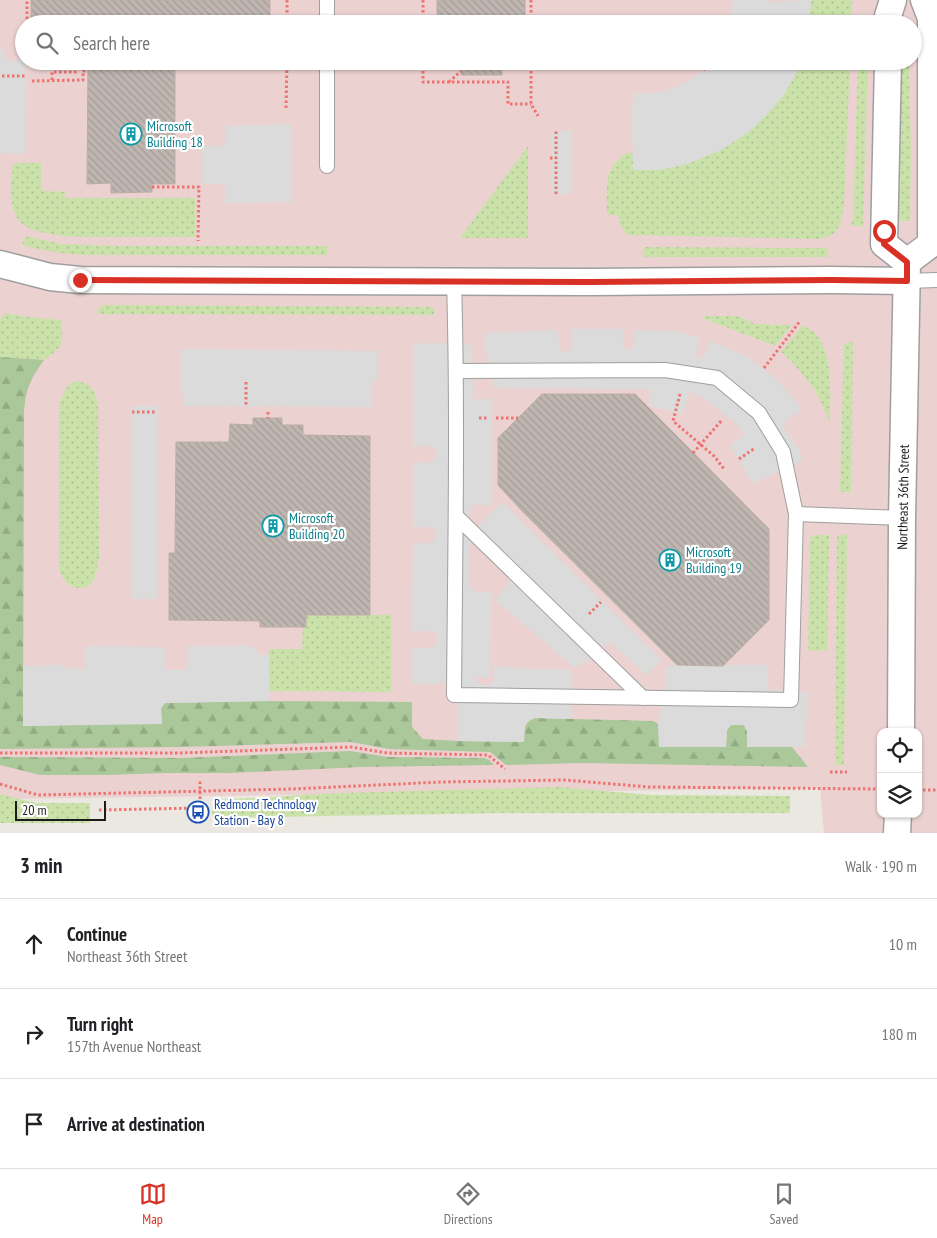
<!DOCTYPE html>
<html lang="en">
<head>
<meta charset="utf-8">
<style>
  :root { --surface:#fff; --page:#f2f2f2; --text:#202124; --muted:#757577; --line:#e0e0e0; --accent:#d93025 }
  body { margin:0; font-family:"PT Sans Narrow",sans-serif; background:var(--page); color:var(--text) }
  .controls { position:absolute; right:15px; bottom:15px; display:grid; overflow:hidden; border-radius:10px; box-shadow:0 1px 4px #0004 }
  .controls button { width:45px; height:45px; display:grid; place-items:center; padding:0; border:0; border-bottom:1px solid var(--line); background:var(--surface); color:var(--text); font:25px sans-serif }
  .scale { position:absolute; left:15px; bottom:12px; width:91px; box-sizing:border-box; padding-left:5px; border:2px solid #1b1b1b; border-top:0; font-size:14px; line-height:18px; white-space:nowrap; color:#1b1b1b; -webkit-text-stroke:4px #fff; paint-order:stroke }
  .stop { position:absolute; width:15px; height:15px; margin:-11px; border:4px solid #d93025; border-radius:50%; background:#fff }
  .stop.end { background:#d93025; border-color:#fff; box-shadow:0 1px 5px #0008 }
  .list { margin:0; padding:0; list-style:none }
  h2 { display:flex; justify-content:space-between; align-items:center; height:65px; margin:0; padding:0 20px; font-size:21px }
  h2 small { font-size:16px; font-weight:400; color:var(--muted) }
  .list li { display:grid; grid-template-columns:32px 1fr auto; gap:15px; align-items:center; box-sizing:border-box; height:90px; padding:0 20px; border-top:1px solid var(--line) }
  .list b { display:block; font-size:19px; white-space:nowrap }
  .list p { margin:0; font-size:16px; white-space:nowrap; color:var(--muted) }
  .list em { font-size:16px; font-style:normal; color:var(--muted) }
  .icon { flex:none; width:28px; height:28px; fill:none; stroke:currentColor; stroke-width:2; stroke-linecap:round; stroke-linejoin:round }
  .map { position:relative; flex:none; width:937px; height:833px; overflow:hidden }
  .search { position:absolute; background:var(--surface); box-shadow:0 1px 4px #0004; left:15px; right:15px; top:15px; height:55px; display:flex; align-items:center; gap:12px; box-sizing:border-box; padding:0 18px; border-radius:28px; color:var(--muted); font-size:19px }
  .sheet { height:335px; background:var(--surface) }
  nav { display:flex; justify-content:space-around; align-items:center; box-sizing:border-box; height:70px; border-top:1px solid var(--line); background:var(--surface); font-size:14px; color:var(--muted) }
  nav a { display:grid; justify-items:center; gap:2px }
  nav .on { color:var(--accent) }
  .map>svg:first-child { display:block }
  .commercial { fill:#ecd1d1; fill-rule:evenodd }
  .grass { fill:url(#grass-dots) }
  .forest { fill:url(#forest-firs) }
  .parking { fill:#dbdbdb }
  .building { fill:url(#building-back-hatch); stroke:#bcada5 }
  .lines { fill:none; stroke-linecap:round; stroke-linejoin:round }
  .lane-casing { stroke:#9f9f9f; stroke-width:16 }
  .street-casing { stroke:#9f9f9f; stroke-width:29 }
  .path { stroke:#ed7470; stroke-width:3; stroke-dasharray:2.5 2.5; stroke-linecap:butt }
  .lane { stroke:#fff; stroke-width:14 }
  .street { stroke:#fff; stroke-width:26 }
  .route { stroke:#d93025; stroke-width:6 }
  .labels { text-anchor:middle; stroke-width:4.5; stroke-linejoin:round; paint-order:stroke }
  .culture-label { font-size:14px; fill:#0d838f; stroke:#fff; text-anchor:start }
  .street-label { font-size:14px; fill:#1b1b1b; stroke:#fff }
  .transit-label { font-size:14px; fill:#164399; stroke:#fff; text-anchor:start }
</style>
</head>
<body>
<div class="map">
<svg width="937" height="833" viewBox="0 0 937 833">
  <defs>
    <pattern id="grass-dots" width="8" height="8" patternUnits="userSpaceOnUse" patternTransform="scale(1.25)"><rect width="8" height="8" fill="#cae2aa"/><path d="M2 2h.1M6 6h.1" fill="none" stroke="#adc192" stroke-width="1.8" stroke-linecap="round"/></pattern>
    <pattern id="forest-firs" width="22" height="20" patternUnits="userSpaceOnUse" patternTransform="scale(1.25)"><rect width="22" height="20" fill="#aac899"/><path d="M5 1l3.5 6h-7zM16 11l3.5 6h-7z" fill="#92ab83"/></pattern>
    <pattern id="building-back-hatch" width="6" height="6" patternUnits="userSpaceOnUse" patternTransform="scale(1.25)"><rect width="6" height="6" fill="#bfb6b1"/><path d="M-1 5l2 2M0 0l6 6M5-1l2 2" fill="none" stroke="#a49c98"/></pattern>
  </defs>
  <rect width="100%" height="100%" fill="#ebe7e1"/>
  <path class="commercial" d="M 0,0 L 937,0 L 937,833 L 824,833 L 820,788 L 0,799 ZM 24,24 L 913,24 L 913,61 L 24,61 ZM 881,732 L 918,732 L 918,814 L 881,814 Z"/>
  <g class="grass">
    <polygon points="811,0 852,0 851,24 809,24"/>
    <path d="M 801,61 L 850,61 L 844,205 C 840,225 840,236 818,239 L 627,235 L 621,227 L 618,215 L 607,215 C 607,189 602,164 630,152 L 633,154 L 633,170 L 660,170 L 690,163 L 723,149 L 799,68 Z"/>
    <polygon points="858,61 868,61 863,226 850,226 853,220"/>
    <polygon points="902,61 909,61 911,152 910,221 899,221 899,151"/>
    <polygon points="528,146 528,238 460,238"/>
    <path d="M 13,163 L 41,163 L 41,191 L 66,192 L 65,198 L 195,198 L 195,237 C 167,237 139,237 110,237 C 85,237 58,238 34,230 C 28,228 22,225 18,219 C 8,206 12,178 13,163 Z"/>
    <path d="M 25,236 L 61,244 L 117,246 L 327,246 L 327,255 C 270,255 212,255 155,255 C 112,255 63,258 22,245 Z"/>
    <polygon points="644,247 827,248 828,257 644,257"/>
    <path d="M 104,305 L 434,307 L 434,315 L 97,314 C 97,309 99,307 104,305 Z"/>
    <path d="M 6,313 L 26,317 L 62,320 C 62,345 65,345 44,360 L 0,357 L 0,319 Z"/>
    <polygon points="702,316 738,316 755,324 792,325 775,346 705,319"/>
    <path d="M 802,326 C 836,334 830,395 830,422 L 815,390 L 792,362 L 781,352 Z"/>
    <polygon points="852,341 853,347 851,492 840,492 844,344"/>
    <path d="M 78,381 C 92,385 94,390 98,402 L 99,559 C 97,566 97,577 92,582 C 84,593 68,588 62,577 C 60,574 60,570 59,566 L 59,405 C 64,393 64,385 78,381 Z"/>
    <polygon points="813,535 829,535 827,650 808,651 810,537"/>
    <polygon points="837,535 847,535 844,765 835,765"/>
    <polygon points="306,615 391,615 391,692 269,691 269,649 302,649 303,627 306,626"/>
    <polygon points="560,787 650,795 790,796 790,813 506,813 212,818 213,800 340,793"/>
    <polygon points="0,794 36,803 90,803 90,823 0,823"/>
  </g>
  <g class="forest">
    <path d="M 0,357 L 44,360 C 30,379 26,389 24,412 L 23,726 L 162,723 L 161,708 L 165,703 L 269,701 L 412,702 L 412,727 L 423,739 L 458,741 L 524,742 C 525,731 522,723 535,718 L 653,721 L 658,724 L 660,747 L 726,747 L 727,730 L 731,725 L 744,725 L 747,731 L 747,747 L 792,747 L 808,767 L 582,763 L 506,765 L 490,752 L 389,749 L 351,742 L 181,747 L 0,749 Z"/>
    <polygon points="350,751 388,757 484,758 489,760 494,765 361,767 230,773 166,773 107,775 40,775 0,765 0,757 181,758"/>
  </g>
  <g class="parking">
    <polygon points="733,0 760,0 774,2 811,0 809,24 730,24"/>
    <polygon points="2,44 2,51 7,60 26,61 25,154 0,153 0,47"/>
    <polygon points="710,61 801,61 799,68 784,95 767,114 751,130 723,149 690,163 660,170 633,170 632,115 633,94 661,92 683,84 700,73"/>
    <polygon points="292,124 292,202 225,203 225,186 223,184 202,184 202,146 223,146 226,142 226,126"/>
    <polygon points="552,131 572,131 571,194 551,194"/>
    <polygon points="571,329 623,329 623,346 626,349 629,350 634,346 634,330 677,331 700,338 695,353 696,357 699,359 705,355 710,341 748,357 777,380 797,402 802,410 786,420 784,425 785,431 791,438 800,452 803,460 752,484 739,459 730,446 745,434 735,422 700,396 689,392 683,414 650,406 649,389 494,388 486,352 486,333 558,330 559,348 562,352 566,353 570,351 571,346"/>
    <polygon points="433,343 471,344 473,390 472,399 491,399 491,505 474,505 471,507 470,512 469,581 471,588 475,591 491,592 489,677 476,677 477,682 482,685 488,685 493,681 494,676 494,667 572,670 571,719 535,718 529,720 525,726 524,742 458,741 456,680 436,684 412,684 412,648 429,648 434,646 437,640 437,634 431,631 412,631 413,543 429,543 434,541 436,537 436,530 432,527 413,527 414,462 430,463 436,459 437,454 434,447 427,446 413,446 413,344"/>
    <polygon points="181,349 377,351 377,379 371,382 371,407 184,406 181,383"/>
    <rect x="132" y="406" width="26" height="193"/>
    <polygon points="502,502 662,660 646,675 610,642 586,663 581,663 575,668 495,600 519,570 475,529"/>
    <polygon points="86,646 165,647 165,667 168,670 184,670 187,667 187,646 251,646 261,655 269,655 269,701 165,703 161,708 162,724 23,726 23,666 63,665 65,668 83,669 86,665"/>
    <polygon points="677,665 768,665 768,689 807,693 806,747 747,747 747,731 744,725 731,725 727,730 726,747 659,747 658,724 665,690 665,667"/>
  </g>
  <g class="building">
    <rect x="31" y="0" width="239" height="24"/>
    <rect x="437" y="0" width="88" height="24"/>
    <polygon points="88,61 175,61 175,184 152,184 152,192 111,193 111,183 87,184"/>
    <polygon points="437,61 525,61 525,66 502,66 502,75 461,75 461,66 437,66"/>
    <polygon points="542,394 635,394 769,529 769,620 723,666 677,665 521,510 498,485 498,438"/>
    <polygon points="253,418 282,418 282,425 303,425 303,435 370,436 370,615 306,615 306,627 260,627 260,621 169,620 169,553 175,553 176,442 229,442 230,424 253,425"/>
  </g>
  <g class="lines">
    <g class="lane-casing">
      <g id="lane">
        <polyline points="327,24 327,0"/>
        <polyline points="327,61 327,166"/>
        <path d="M 454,281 C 458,419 455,557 454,695 L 791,700 L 796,514 L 783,452 L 759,413 L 717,378 L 665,370 L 456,371"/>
        <polyline points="907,281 937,280"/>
        <polyline points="796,514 902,518"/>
        <polyline points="456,516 643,698"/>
      </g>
    </g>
    <g class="street-casing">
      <g id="street">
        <polyline points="888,24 888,16 893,0"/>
        <polyline points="888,61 884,244 907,262"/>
        <polyline points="907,262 931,244 931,18 924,0"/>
        <polyline points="0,264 50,277 80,280 590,282 832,280 907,281"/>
        <polyline points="901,732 902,518 907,262"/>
        <polyline points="897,833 898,814"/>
      </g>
    </g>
    <g class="path">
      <polyline points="287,0 287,24"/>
      <polyline points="423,0 423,24"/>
      <polyline points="531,0 531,24"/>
      <polyline points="27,24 27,0"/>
      <polyline points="423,61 423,82 508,82 508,104 531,104"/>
      <polyline points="531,61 531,104 538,116"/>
      <polyline points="697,61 706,71"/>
      <polyline points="2,76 25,76"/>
      <polyline points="52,80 52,72 79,72"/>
      <polyline points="32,81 83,80 83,71 88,71"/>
      <polyline points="449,82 461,71"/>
      <polyline points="286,108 287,61"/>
      <polyline points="550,158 556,158"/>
      <polyline points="152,187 199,187 198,241"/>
      <polyline points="556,194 556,131"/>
      <polyline points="764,368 800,321"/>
      <polyline points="246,382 246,407"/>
      <polyline points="680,394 673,421 714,456 724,469"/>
      <polyline points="132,412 155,412"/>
      <polyline points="268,412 268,418"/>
      <polyline points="479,418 488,418"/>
      <polyline points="496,418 518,418"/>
      <polyline points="693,453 722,420"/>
      <polyline points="739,459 755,448"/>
      <polyline points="589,614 601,602"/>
      <polyline points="0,753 180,753 351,747 387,753 488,755 505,769"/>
      <polyline points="830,772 847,772"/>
      <polyline points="0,784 38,795 292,789 442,782 565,780 649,787 881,789"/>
      <polyline points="918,790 937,790"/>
      <polyline points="99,810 200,808 200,779"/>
    </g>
    <use href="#lane" class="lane"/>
    <use href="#street" class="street"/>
  </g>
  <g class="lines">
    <polyline class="route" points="80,280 590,282 832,280 907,281 907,262 884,244 884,231"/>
  </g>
  <defs>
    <g id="building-ring" transform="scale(1.125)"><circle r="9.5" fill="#fff" stroke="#0f9aa8" stroke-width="1.5"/><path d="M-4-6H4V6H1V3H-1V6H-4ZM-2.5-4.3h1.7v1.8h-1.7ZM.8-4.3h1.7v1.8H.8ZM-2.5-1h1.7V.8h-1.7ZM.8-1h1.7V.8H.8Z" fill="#0f9aa8"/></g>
    <g id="bus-ring" transform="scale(1.125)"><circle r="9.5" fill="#fff" stroke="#1a4fb4" stroke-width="1.5"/><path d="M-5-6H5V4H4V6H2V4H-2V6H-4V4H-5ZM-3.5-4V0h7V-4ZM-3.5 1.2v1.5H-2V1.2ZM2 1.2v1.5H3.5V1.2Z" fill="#1a4fb4"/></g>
  </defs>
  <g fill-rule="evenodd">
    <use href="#building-ring" x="131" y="134"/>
    <use href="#building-ring" x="273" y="526"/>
    <use href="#building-ring" x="670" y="560"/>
    <use href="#bus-ring" x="198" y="812"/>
  </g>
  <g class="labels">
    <g class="culture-label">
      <text x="147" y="131">Microsoft<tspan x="147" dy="16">Building 18</tspan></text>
      <text x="289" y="523">Microsoft<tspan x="289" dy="16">Building 20</tspan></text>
      <text x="686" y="557">Microsoft<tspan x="686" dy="16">Building 19</tspan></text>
    </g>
    <g class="street-label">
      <text transform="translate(903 497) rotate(-89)" y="5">Northeast 36th Street</text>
    </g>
    <g class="transit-label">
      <text x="214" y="809">Redmond Technology<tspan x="214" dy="16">Station - Bay 8</tspan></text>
    </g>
  </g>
</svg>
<div class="controls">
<button><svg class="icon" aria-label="locate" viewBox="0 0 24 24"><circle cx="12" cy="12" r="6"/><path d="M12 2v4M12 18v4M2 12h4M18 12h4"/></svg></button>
<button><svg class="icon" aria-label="layers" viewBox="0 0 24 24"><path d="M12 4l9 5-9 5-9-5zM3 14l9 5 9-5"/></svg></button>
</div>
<div class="scale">20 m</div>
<div class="stop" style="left:884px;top:231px"></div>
<div class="stop end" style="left:80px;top:280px"></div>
<div class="search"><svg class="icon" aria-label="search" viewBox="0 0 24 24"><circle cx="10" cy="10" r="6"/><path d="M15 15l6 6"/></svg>Search here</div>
</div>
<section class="sheet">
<h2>3 min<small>Walk · 190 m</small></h2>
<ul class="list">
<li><svg class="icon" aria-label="ahead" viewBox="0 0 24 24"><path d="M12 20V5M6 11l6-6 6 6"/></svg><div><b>Continue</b><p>Northeast 36th Street</p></div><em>10 m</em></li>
<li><svg class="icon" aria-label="right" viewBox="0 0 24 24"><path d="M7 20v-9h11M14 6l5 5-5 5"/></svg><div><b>Turn right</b><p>157th Avenue Northeast</p></div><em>180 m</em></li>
<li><svg class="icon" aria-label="arrive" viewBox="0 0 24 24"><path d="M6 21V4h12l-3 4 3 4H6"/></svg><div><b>Arrive at destination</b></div></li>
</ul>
</section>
<nav>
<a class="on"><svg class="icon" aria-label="map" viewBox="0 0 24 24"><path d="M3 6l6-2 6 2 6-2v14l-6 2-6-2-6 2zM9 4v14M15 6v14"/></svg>Map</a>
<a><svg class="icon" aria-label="directions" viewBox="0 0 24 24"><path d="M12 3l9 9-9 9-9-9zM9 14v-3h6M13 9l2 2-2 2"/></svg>Directions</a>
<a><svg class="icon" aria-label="saved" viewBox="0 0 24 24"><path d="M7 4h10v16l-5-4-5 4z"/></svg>Saved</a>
</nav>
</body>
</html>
